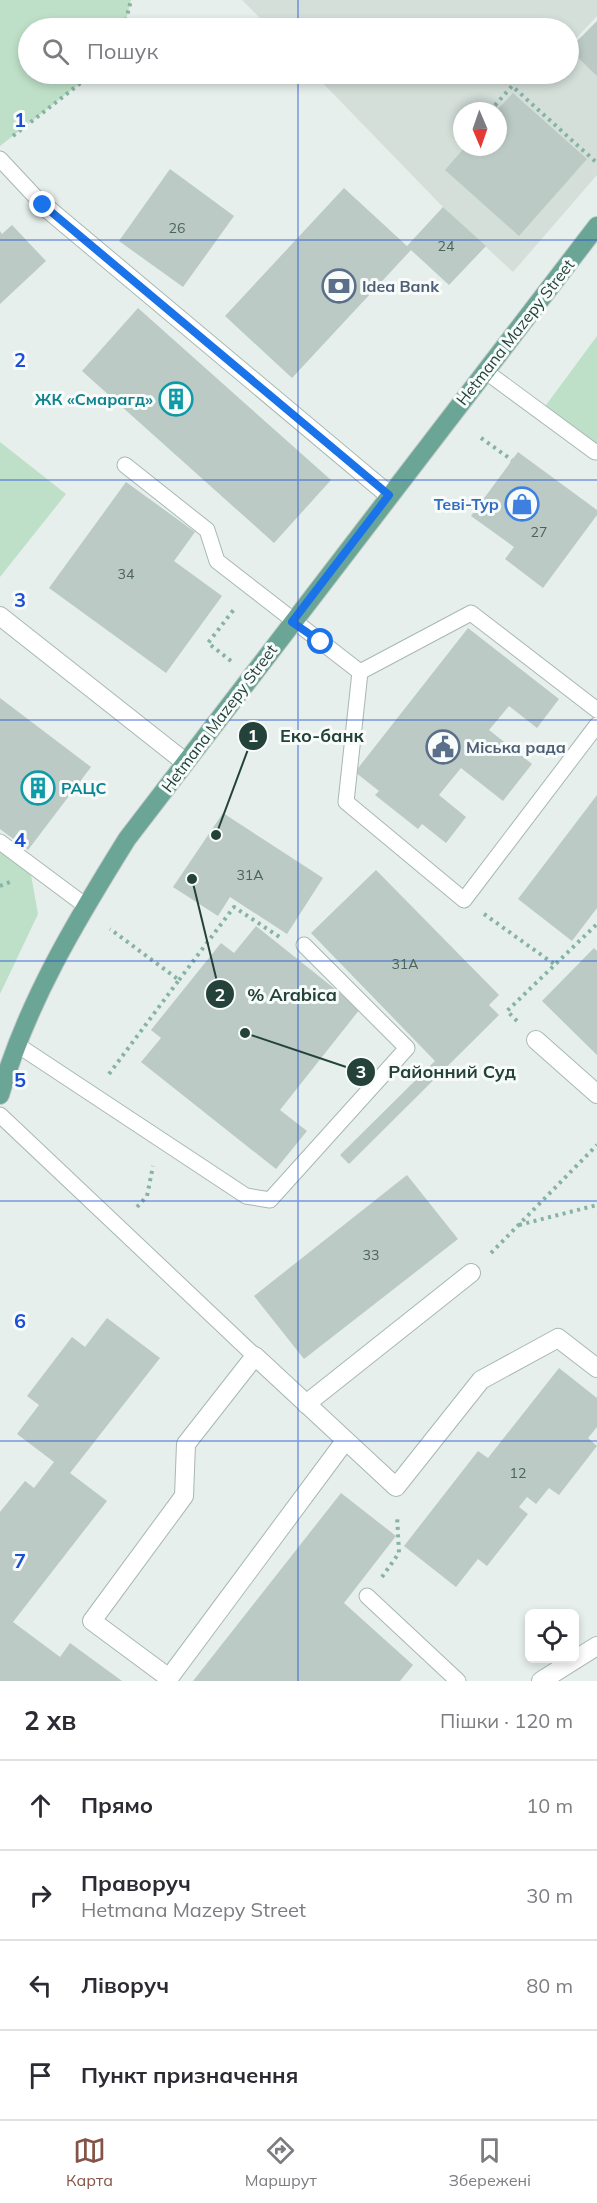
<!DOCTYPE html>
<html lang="uk">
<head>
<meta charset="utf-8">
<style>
  :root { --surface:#fff; --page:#f7f7f7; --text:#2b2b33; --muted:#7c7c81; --line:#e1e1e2; --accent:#855347 }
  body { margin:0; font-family:Mulish,sans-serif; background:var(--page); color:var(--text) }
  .controls { position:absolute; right:18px; bottom:18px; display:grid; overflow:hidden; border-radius:9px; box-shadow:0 3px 9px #0003 }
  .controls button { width:54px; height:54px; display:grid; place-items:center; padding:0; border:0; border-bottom:2px solid var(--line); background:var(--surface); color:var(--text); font:30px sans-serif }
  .compass { position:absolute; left:453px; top:102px; width:54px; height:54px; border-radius:50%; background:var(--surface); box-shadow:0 3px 9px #0003; rotate:178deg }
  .stop { position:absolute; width:18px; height:18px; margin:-14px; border:4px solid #1a73e8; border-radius:50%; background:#fff }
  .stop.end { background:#1a73e8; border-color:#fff; box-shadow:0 2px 6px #0008 }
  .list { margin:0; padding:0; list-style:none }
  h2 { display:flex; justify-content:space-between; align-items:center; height:78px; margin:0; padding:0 24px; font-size:26px }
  h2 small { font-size:20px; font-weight:400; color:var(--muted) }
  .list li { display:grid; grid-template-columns:39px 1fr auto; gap:18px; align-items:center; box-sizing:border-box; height:90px; padding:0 24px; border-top:2px solid var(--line) }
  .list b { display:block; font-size:22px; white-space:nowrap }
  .list p { margin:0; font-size:20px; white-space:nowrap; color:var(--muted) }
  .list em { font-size:20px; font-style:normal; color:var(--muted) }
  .icon { flex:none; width:33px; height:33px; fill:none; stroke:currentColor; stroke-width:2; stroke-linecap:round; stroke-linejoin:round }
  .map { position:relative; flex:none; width:597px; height:1681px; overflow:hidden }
  .search { position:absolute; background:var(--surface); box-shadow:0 3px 9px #0003; left:18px; right:18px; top:18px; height:66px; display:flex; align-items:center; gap:15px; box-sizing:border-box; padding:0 21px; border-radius:33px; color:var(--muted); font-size:22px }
  .sheet { height:438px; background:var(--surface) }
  nav { display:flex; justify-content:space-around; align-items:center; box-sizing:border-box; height:84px; border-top:2px solid var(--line); background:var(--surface); font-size:16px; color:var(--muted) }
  nav a { display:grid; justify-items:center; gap:3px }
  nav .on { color:var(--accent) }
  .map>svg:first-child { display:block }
  .built { fill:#d4dfda; fill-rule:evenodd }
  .green { fill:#bfe0c8 }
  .building { fill:#bbcac4 }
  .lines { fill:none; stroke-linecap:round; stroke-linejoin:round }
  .service-casing { stroke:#a8b8b2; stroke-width:17 }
  .pedestrian-casing { stroke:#a8b8b2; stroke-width:20 }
  .minor-casing { stroke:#a8b8b2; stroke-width:20 }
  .primary-casing { stroke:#c2cac8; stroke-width:20 }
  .path { stroke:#86b3a5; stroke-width:4; stroke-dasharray:3 4.5; stroke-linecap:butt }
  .service { stroke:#fff; stroke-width:15 }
  .pedestrian { stroke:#fff; stroke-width:18 }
  .minor { stroke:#fff; stroke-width:18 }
  .primary { stroke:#6aa596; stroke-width:18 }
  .route { stroke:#1a73e8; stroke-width:8 }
  .grid { fill:none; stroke:#1d4ed8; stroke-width:1.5; stroke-opacity:0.55 }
  .labels { text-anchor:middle; stroke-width:6; stroke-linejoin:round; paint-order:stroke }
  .number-label { font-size:14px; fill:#4a645c }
  .service-label { font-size:16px; font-weight:bold; fill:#4e5e75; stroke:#f7fbf9; text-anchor:start }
  .street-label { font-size:16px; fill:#24423a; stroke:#f7fbf9 }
  .culture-label { font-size:16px; font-weight:bold; fill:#0d838f; stroke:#f7fbf9; text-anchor:end }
  .shop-label { font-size:16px; font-weight:bold; fill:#366cbe; stroke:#f7fbf9; text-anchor:end }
  .grid-label { font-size:20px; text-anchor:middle; font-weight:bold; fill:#1d4ed8; stroke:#f7fbf9; stroke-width:6; stroke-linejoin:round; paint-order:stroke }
  .leader { fill:none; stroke:#24423a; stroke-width:2 }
  .callout-dot { fill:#24423a; stroke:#f7fbf9; stroke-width:2 }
  .mark-label { font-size:18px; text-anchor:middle; font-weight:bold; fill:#fff }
  .callout-label { font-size:18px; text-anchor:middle; font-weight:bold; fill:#24423a; stroke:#f7fbf9; stroke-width:6; stroke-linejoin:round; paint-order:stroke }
</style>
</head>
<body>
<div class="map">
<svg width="597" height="1681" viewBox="0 0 597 1681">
  <rect width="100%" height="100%" fill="#e6efeb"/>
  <g class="built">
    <polygon points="242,0 597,0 597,16 569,46 568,28 270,28"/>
    <path d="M 569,48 L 597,75 L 597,175 L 513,272 L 443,207 L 314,74 L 568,74 ZM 462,111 L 498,111 L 498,147 L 462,147 Z"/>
  </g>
  <g class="green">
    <polygon points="0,0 131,0 124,28 28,28 28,74 92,74 0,146"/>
    <polygon points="597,336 597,449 541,412"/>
    <polygon points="0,442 66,494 0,577"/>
    <polygon points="0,850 31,875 38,914 0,994"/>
  </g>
  <g class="building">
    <polygon points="597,21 597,76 569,49"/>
    <polygon points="513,93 587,159 519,236 445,170 465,147 498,147 496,111"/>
    <polygon points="170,169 234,216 183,287 119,241"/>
    <polygon points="344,188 407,246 443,207 486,246 449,285 411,250 292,378 225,316"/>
    <polygon points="12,225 46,261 0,304 0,231 2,234"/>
    <polygon points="138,308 331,480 274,543 82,371"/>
    <polygon points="518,452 597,510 597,515 543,588 505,559 514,547 471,516"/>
    <polygon points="126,482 195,532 174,561 222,596 166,673 49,588"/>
    <polygon points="468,628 559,699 537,728 509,706 489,730 532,764 503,801 461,768 439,795 466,817 446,843 422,824 418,829 375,795 379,791 355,772"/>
    <polygon points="0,698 91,767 28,850 0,829"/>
    <polygon points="597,795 597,908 572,941 518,899"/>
    <polygon points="223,813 323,878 287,934 230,897 218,916 173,887"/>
    <polygon points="376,870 499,995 489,1005 499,1015 349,1164 340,1155 435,1061 311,933"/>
    <polygon points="256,926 360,1009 280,1110 307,1131 276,1169 141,1062 161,1038 151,1030 221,943 234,953"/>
    <polygon points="594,948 597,951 597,1055 542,1001"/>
    <polygon points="407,1175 458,1239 304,1359 254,1296"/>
    <polygon points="107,1318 160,1358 70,1473 107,1501 13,1622 60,1657 70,1643 122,1681 0,1681 0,1512 25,1481 34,1488 54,1462 17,1434 39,1405 27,1396 72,1337 85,1347"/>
    <polygon points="559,1368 597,1398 597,1427 588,1438 597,1446 559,1495 549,1488 536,1504 527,1497 519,1507 528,1514 487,1566 478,1559 456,1587 404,1546 478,1451 488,1458"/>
    <polygon points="341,1493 396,1536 344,1603 413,1665 400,1681 193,1681"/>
  </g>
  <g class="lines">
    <g class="service-casing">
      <g id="service">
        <polyline points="0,159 43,205"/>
        <polyline points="485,371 595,452"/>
        <polyline points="125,465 207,530 217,561 360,672"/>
        <polyline points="360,672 346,802 464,900 597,725"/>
        <polyline points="360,672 471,613 597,710"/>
        <polyline points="0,842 86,906"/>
        <polyline points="16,1044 246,1196 270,1200 407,1048 304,945"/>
        <polyline points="0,1115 255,1356"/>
        <polyline points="367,1596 458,1681"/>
      </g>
    </g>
    <g class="pedestrian-casing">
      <polyline id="pedestrian" points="0,616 185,762"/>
    </g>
    <g class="minor-casing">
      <g id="minor">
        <polyline points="43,205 389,495"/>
        <polyline points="536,1040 597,1094"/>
        <polyline points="306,1404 471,1273"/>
        <polyline points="345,1441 169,1678 92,1621 184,1496 186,1444 255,1356 396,1487 481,1380 558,1338 597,1368"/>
        <polyline points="541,1681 597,1646"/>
      </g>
    </g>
    <g class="primary-casing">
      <path id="primary" d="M 0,1095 C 27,1002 76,921 127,839 L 597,226"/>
    </g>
    <g class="path">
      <polyline points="124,28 131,0"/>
      <polyline points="490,111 512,86 597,163"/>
      <polyline points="13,136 92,74"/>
      <polyline points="481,438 512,460"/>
      <polyline points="231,661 208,643 235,608"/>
      <polyline points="0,886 10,882"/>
      <polyline points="484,914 554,964"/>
      <polyline points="179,980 234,907 281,938"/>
      <polyline points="517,1021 507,1011 597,924"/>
      <polyline points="109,1074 179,980 110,929"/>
      <polyline points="137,1207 147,1196 153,1166"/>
      <polyline points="519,1225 597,1205"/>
      <polyline points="491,1253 597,1145"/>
      <polyline points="382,1577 399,1553 397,1515"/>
    </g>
    <use href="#service" class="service"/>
    <use href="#pedestrian" class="pedestrian"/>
    <use href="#minor" class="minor"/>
    <use href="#primary" class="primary"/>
  </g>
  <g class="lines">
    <polyline class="route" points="43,205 389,495 292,622 321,642"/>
  </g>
  <path class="grid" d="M 298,0 L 298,28M 298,74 L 298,1681M 0,240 L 597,240M 0,480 L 597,480M 0,720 L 597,720M 0,961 L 597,961M 0,1201 L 597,1201M 0,1441 L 597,1441"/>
  <defs>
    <g id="bank-ring" transform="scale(1.725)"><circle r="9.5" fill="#f7fbf9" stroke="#5c6f8a" stroke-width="1.5"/><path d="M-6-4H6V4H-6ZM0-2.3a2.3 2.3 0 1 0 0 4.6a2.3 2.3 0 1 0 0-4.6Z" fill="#5c6f8a"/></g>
    <g id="building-ring" transform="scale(1.725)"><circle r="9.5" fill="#f7fbf9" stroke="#0f9aa8" stroke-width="1.5"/><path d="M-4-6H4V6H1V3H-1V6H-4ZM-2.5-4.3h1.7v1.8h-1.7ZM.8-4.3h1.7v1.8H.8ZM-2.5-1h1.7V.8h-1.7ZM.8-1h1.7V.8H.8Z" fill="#0f9aa8"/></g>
    <g id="shop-ring" transform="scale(1.725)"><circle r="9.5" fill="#f7fbf9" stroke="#3f7fe0" stroke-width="1.5"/><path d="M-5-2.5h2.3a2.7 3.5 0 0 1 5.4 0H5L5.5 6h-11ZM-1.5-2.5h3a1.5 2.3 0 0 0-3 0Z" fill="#3f7fe0"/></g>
    <g id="civic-ring" transform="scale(1.725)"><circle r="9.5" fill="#f7fbf9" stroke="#5c6f8a" stroke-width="1.5"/><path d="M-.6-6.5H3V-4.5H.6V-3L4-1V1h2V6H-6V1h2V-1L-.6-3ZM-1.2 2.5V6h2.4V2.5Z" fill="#5c6f8a"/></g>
  </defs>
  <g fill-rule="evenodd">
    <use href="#bank-ring" x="339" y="286"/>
    <use href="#building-ring" x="176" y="399"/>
    <use href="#shop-ring" x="522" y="504"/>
    <use href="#civic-ring" x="443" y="747"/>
    <use href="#building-ring" x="38" y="788"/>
  </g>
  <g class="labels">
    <g class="number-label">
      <text x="177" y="233">26</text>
      <text x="446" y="251">24</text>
      <text x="539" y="537">27</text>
      <text x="126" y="579">34</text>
      <text x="250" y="880">31А</text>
      <text x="405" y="969">31А</text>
      <text x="371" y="1260">33</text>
      <text x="518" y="1478">12</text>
    </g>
    <g class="service-label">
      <text x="362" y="292">Idea Bank</text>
      <text x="466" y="753">Міська рада</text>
    </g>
    <g class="street-label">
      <text transform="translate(515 332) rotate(-52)" y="6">Hetmana Mazepy Street</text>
      <text transform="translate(219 718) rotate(-53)" y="6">Hetmana Mazepy Street</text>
    </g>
    <g class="culture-label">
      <text x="153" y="405">ЖК «Смарагд»</text>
      <text x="61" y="794" text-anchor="start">РАЦС</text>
    </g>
    <g class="shop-label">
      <text x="499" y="510">Теві-Тур</text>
    </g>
  </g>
  <g class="grid-label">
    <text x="20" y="127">1</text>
    <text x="20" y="367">2</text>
    <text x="20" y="607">3</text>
    <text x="20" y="847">4</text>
    <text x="20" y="1087">5</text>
    <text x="20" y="1328">6</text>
    <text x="20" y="1568">7</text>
  </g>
  <path class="leader" d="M216 835L253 736M192 879L220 994M245 1033L361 1072"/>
  <g class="callout-dot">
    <circle cx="216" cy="835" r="6"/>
    <circle cx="192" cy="879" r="6"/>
    <circle cx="245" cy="1033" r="6"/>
    <circle cx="253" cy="736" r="15"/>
    <circle cx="220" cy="994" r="15"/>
    <circle cx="361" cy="1072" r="15"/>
  </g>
  <g class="mark-label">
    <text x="253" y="742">1</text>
    <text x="220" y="1001">2</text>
    <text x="361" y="1078">3</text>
  </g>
  <g class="callout-label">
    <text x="322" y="742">Еко-банк</text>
    <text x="292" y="1001">% Arabica</text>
    <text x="452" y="1078">Районний Суд</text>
  </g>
</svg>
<div class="controls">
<button><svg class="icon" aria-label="locate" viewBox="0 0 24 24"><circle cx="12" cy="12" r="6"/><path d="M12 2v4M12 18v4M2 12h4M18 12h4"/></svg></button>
</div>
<svg class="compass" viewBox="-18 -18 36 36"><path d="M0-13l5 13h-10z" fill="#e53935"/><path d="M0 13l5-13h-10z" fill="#7c7c81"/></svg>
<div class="stop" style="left:321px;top:642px"></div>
<div class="stop end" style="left:43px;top:205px"></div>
<div class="search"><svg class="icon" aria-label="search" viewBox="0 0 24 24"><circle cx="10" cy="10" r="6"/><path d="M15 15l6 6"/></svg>Пошук</div>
</div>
<section class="sheet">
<h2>2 хв<small>Пішки · 120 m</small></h2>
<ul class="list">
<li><svg class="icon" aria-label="ahead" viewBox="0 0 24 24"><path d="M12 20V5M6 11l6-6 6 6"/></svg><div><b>Прямо</b></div><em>10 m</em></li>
<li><svg class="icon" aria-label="right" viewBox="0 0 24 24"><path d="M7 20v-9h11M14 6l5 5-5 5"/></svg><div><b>Праворуч</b><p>Hetmana Mazepy Street</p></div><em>30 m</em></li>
<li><svg class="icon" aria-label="left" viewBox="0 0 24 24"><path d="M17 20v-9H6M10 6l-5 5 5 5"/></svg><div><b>Ліворуч</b></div><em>80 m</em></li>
<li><svg class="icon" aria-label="arrive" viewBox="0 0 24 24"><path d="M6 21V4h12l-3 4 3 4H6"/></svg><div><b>Пункт призначення</b></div></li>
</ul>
</section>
<nav>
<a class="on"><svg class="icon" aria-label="map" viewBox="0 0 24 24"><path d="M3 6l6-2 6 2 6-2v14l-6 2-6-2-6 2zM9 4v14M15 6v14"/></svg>Карта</a>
<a><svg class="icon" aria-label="directions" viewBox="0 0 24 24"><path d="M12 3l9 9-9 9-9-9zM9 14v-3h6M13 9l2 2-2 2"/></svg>Маршрут</a>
<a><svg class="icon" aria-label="saved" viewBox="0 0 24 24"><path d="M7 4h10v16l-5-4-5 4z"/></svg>Збережені</a>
</nav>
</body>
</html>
